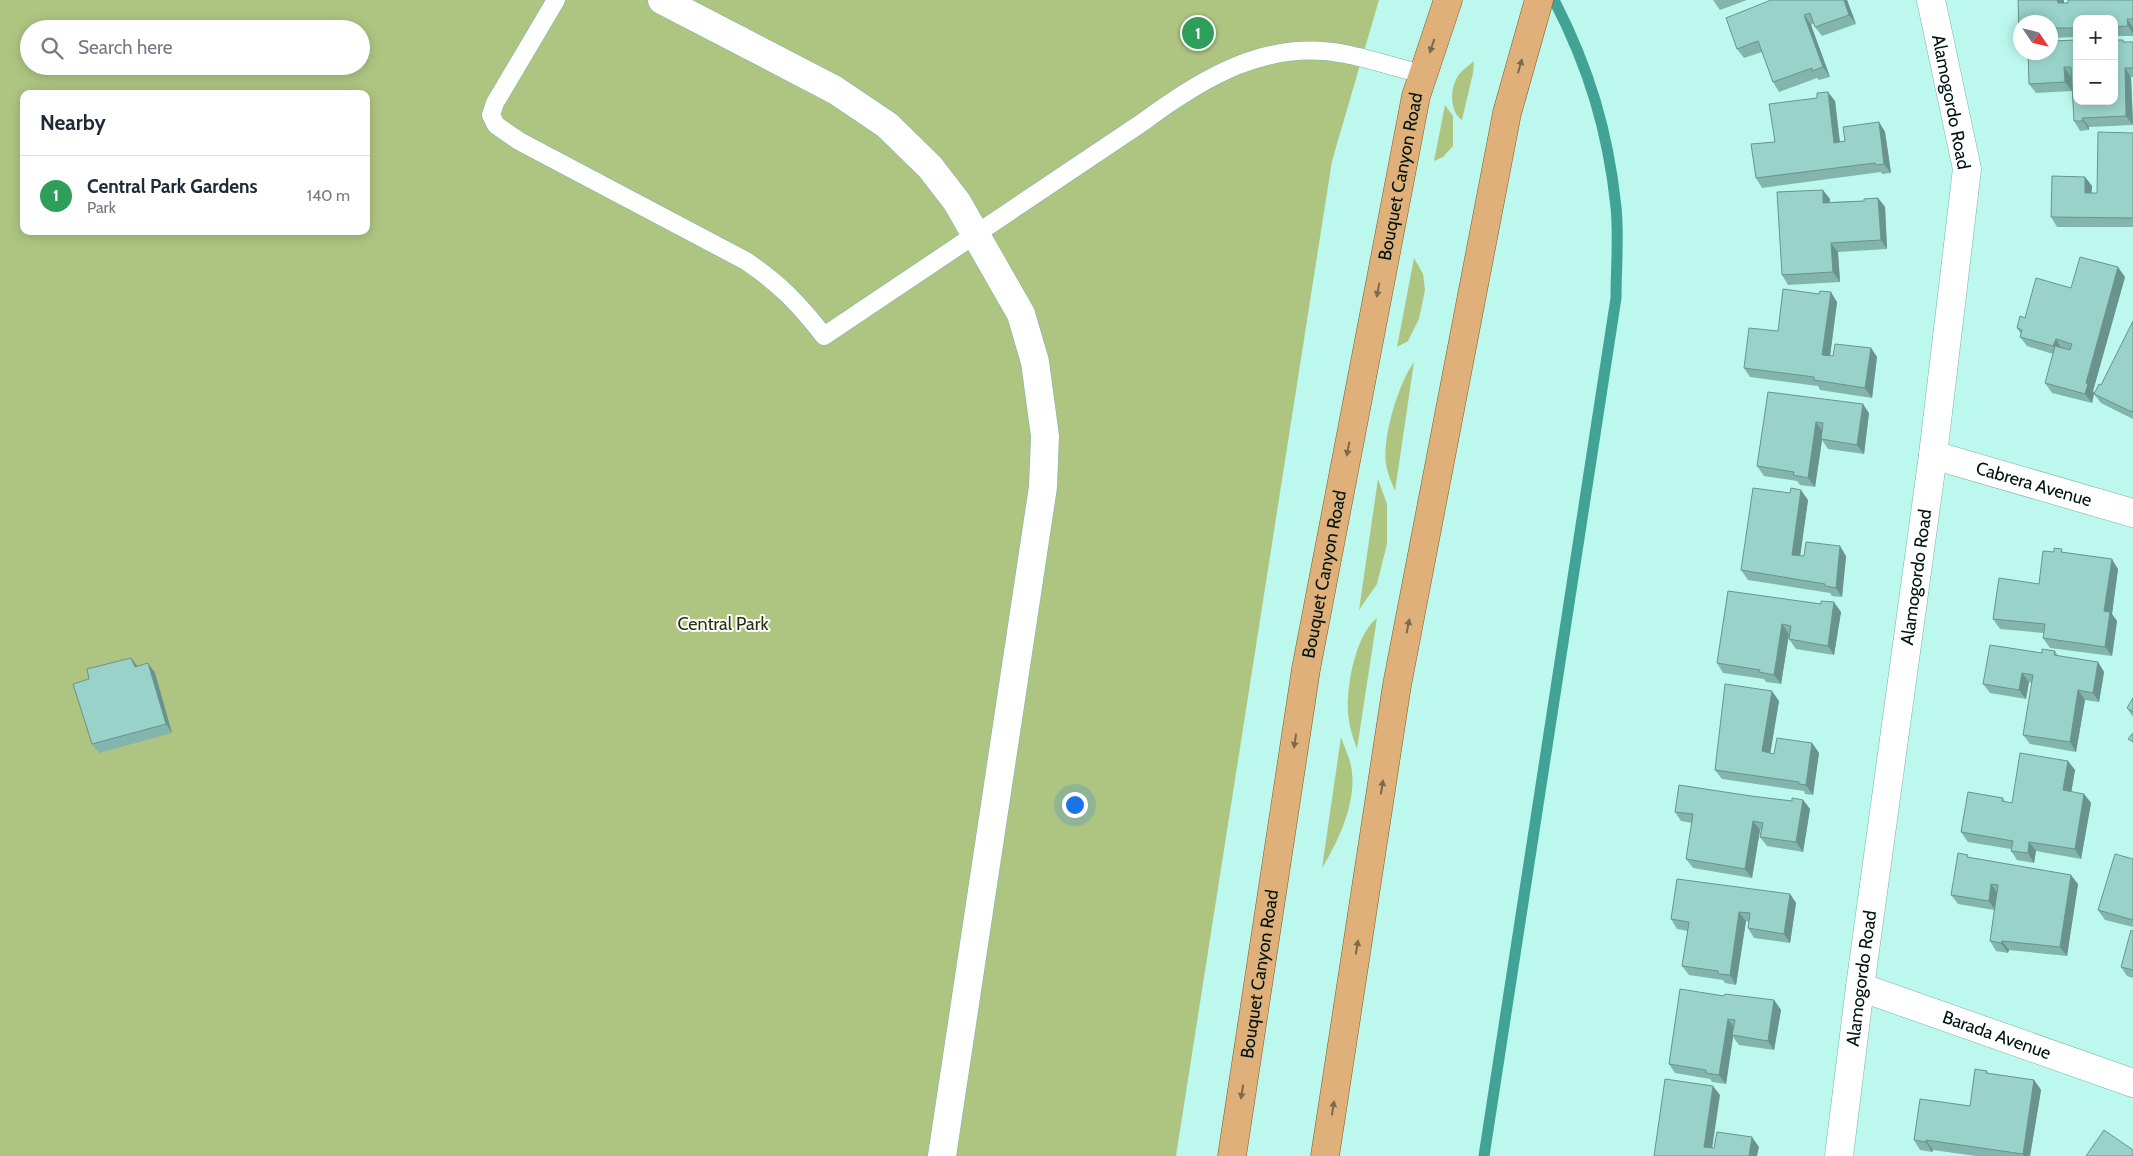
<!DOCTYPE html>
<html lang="en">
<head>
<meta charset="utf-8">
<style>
  :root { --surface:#fff; --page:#f2f2f3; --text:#1f2937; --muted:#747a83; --line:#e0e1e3; --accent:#db2777 }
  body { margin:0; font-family:Cabin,sans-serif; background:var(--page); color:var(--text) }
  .controls { position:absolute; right:15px; top:15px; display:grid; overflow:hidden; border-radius:10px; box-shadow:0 2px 12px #0003 }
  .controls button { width:45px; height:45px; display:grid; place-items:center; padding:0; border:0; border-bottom:1px solid var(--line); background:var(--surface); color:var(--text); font:25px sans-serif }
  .compass { position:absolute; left:2013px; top:15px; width:45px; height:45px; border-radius:50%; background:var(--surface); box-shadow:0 2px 12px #0003; rotate:125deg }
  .you { position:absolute; left:1074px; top:804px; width:18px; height:18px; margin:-12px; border:4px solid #fff; border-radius:50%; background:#1a73e8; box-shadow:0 0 0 8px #1a73e833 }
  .badge { display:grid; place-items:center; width:32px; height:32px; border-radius:50%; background:var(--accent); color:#fff; font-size:16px; font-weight:700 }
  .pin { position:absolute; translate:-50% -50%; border:2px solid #fff; box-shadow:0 1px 5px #0006 }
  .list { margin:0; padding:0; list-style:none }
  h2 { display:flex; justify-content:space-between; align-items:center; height:65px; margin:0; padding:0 20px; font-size:21px }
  h2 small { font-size:16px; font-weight:400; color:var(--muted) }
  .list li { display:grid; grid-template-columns:32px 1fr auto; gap:15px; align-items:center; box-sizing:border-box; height:80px; padding:0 20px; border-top:1px solid var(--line) }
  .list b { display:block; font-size:19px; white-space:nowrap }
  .list p { margin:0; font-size:16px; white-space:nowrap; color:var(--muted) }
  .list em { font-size:16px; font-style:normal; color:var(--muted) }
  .icon { flex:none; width:28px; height:28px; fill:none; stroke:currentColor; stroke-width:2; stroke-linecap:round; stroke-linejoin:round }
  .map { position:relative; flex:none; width:2133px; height:1156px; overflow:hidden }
  .search { position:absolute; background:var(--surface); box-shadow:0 2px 12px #0003; left:20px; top:20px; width:350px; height:55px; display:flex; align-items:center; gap:12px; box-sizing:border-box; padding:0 18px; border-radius:28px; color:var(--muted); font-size:19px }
  .panel { position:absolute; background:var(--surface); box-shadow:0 2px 12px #0003; left:20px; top:90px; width:350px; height:145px; border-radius:10px }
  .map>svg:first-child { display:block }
  .green { fill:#aec582; fill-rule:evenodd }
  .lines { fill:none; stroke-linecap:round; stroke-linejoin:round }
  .stream { stroke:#40a396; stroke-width:11 }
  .lane-casing { stroke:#79b2aa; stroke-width:19 }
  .street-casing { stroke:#79b2aa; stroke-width:29 }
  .primary-casing { stroke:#83581b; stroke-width:29 }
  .lane { stroke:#fff; stroke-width:18 }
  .street { stroke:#fff; stroke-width:28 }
  .primary { stroke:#dfb07a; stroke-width:28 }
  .wall { fill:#83b5ad }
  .shaded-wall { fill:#6a938d }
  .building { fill:#98d2c9; stroke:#6a938d }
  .oneway { fill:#7b6a4b }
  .labels { text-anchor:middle; stroke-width:4; stroke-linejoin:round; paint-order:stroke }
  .street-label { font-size:18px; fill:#001411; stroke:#fff }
  .park-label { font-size:18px; fill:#26310c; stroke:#fff }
</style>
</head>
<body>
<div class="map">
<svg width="2133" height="1156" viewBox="0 0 2133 1156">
  <rect width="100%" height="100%" fill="#bdf8ee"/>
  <g class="green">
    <path d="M 0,0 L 1379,0 L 1332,161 L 1176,1156 L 0,1156 ZM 29,29 L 361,29 L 361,66 L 29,66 ZM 24,94 L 366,94 L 366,231 L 24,231 Z"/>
    <path d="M 1474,61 L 1473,73 L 1462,120 C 1448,110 1450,84 1461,72 C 1465,68 1470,65 1474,61 Z"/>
    <polygon points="1445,105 1453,116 1453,146 1443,157 1434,161"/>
    <polygon points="1414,258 1423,274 1425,290 1419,319 1408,341 1397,347"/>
    <path d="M 1414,362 L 1395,491 C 1392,484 1389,477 1387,469 C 1380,443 1398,384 1414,362 Z"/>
    <polygon points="1378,479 1387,504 1387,544 1377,584 1359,610"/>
    <path d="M 1377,618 L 1357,749 C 1354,740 1350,730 1349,720 C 1344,694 1355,634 1377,618 Z"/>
    <path d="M 1341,737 C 1344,746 1349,756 1351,766 C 1358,800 1339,840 1322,868 Z"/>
  </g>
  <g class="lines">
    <path class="stream" d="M 1484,1156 L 1616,298 C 1616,268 1619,236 1616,207 C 1608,131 1589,68 1554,0"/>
    <g class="lane-casing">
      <path id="lane" d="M 556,0 L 495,103 L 491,115 L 496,125 L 519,141 L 746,261 C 780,284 799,304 824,336 L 1143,122 C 1202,78 1268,38 1345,54 C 1371,59 1397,68 1422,74"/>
    </g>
    <g class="street-casing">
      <g id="street">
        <polyline points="662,0 835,90 887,125 930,167 957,202 1021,314 1035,362 1045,436 1043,487 942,1156"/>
        <path id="s1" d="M 1933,455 L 2133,513"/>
        <path id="s2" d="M 1860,987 L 2133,1083"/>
        <path id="s3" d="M 1839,1156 L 1860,987 L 1933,455 L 1967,169 L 1931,0"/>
      </g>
    </g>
    <g class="primary-casing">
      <g id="primary">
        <path id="s4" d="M 1232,1156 L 1306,669 L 1416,96 L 1448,0"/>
        <polyline points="1325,1156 1397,685 1507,113 1539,0"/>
      </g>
    </g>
    <use href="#lane" class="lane"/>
    <use href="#street" class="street"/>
    <use href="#primary" class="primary"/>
  </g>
  <g class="wall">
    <polygon points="1713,0 1747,0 1720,10"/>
    <polygon points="1771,0 1847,0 1856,24 1822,36 1815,27 1814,23 1811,25 1830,77 1819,80 1817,78 1779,92 1773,82 1762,52 1744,58 1737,49"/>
    <polygon points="2018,0 2064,0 2064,3 2133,0 2133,36 2114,36 2114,19 2077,19 2077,37 2050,38 2050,22 2020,22 2020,35 2019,33"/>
    <polygon points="2125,42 2133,42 2133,77 2131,77 2133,125 2089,127 2089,130 2080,131 2074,121 2072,77 2072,91 2036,93 2029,84 2028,52"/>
    <polygon points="1835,101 1840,142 1845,141 1879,122 1885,132 1891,173 1882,174 1881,172 1762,188 1756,178 1775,142"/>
    <polygon points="2133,133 2133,227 2057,227 2051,217 2085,177 2092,186 2091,193 2097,193"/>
    <polygon points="1878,198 1885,207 1887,249 1838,252 1840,282 1788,285 1782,275 1830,199 1830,202 1864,201"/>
    <polygon points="2125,277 2093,391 2094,393 2101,385 2133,321 2133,419 2101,403 2094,394 2092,403 2052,393 2045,383 2053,354 2027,346 2020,337 2021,334 2017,328 2025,318 2071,288"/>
    <polygon points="1837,302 1830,356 1833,356 1871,348 1877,357 1872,398 1820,390 1818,386 1750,377 1744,368"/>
    <polygon points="1768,392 1869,413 1864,454 1828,449 1822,440 1815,487 1800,485 1797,481 1764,476 1757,466"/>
    <polygon points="1808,500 1800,556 1846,556 1842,597 1832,596 1830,593 1748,580 1741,570"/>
    <polygon points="2065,553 2118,569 2112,614 2117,621 2112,656 2050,648 2043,638 2044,633 2000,629 1993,619 2039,584"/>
    <polygon points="1728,591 1841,612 1834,655 1796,649 1789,639 1790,634 1789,634 1781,684 1766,682 1764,679 1723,673 1717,663"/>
    <polygon points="2055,651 2058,656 2098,662 2104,672 2099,702 2085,700 2076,752 2030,744 2023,735 2032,683 2029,682 2026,699 1990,693 1983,684 2042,653"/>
    <polygon points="131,658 137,666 148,663 155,673 172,733 99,753 92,744 89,679"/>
    <polygon points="2133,698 2133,717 2127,708"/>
    <polygon points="1779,701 1770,753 1774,754 1812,743 1819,753 1813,795 1805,794 1804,791 1722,779 1715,770"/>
    <polygon points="2068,761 2075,770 2071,792 2084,794 2091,803 2081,859 2036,851 2034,863 2017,860 2011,851 2011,849 1968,842 1961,832 2003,798 2005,802 2012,803"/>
    <polygon points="1751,796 1792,801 1803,800 1810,809 1803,852 1767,846 1760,837 1761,830 1760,830 1752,878 1693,868 1686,859 1692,823 1681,821 1675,812"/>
    <polygon points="1970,858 2078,884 2067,956 2009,950 2008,953 1996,951 1990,941 1994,910 1958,904 1951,895"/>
    <polygon points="2133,859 2133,927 2105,920 2098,910"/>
    <polygon points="1790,894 1796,903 1790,943 1754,938 1748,928 1749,922 1746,921 1736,985 1725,983 1723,980 1689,975 1682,966 1688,931 1677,929 1671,919"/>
    <polygon points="2133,931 2133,978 2127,976 2121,967"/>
    <polygon points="1724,996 1774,1000 1781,1010 1774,1050 1739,1045 1733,1037 1726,1084 1712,1082 1710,1079 1675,1073 1669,1064"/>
    <polygon points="1987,1071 1988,1074 2034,1080 2041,1090 2030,1156 1976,1156 1933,1150 1932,1152 1920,1150 1914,1140 1970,1106"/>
  </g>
  <g class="shaded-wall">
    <polygon points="1844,0 1847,0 1856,24 1849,15"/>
    <polygon points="2057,0 2064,0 2064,13 2058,3"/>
    <polygon points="1804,15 1811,25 1830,77 1823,67"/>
    <polygon points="2127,19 2133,27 2133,34 2128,26"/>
    <polygon points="2064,67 2071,77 2072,91 2065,82"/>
    <polygon points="2125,68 2131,77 2133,125 2126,116"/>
    <polygon points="1828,92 1835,101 1841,153 1834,143"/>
    <polygon points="2082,118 2089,127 2089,130 2083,121"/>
    <polygon points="1879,122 1885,132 1891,173 1884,164"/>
    <polygon points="2085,177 2092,186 2091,203 2085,193"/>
    <polygon points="1823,190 1830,199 1830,212 1823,203"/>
    <polygon points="1878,198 1885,207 1887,249 1881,240"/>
    <polygon points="1831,243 1838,252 1840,282 1833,272"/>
    <polygon points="2118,267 2125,277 2093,391 2094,393 2092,403 2085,394 2086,383"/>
    <polygon points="1831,292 1837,302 1829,364 1822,355"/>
    <polygon points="2056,339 2062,349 2060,356 2053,346"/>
    <polygon points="1871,348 1877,357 1872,398 1865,388"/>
    <polygon points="1863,404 1869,413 1864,454 1857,445"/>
    <polygon points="1816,422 1823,432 1821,439 1822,440 1815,487 1808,478"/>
    <polygon points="1801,490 1808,500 1799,564 1792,555"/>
    <polygon points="1840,546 1846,556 1842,597 1836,588"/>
    <polygon points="2112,559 2118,569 2112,614 2117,621 2112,656 2105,647 2104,611"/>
    <polygon points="1834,602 1841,612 1834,655 1828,646"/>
    <polygon points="1782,624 1789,634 1781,684 1774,675"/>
    <polygon points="131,658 138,667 135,667"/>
    <polygon points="2098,662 2104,672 2099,702 2093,693"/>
    <polygon points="148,663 155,673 172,733 166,724"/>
    <polygon points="2022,673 2029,682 2026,699 2019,690"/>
    <polygon points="2078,690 2085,700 2076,752 2070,742"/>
    <polygon points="1772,691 1779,701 1769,761 1762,751"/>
    <polygon points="1812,743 1819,753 1813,795 1806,785"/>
    <polygon points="2068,761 2075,770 2070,800 2063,790"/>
    <polygon points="2084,794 2091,803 2081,859 2075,849"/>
    <polygon points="1803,800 1810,809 1803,852 1796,842"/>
    <polygon points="1753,821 1760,830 1752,878 1745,869"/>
    <polygon points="2029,842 2036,851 2034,863 2028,853"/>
    <polygon points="2071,875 2078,884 2067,956 2060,947"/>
    <polygon points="1991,884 1998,894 1995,910 1989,901"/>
    <polygon points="1790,894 1796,903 1790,943 1784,934"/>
    <polygon points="1739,912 1746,921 1736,985 1730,975"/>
    <polygon points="2002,941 2009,950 2008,953 2001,943"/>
    <polygon points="1774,1000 1781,1010 1774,1050 1768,1041"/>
    <polygon points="1728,1019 1734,1028 1732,1035 1733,1037 1726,1084 1719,1075"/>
    <polygon points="2034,1080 2041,1090 2030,1156 2024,1156 2023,1154"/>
    <polygon points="1713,1086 1720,1095 1711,1156 1704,1147"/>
    <polygon points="1752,1137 1759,1147 1757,1156 1749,1156"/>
    <polygon points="1926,1140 1933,1150 1932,1152 1926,1142"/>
  </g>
  <g class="building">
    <polygon points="1771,0 1844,0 1849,15 1815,27 1810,13 1804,15 1823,67 1812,71 1812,68 1773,82 1758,41 1737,49 1726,18"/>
    <polygon points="2018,0 2057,0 2058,3 2068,3 2068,0 2133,0 2133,19 2127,19 2128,26 2114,27 2114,19 2077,19 2077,28 2050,28 2050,22 2020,22 2020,32 2019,33"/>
    <polygon points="2077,40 2077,101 2114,101 2114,40 2123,40 2123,42 2133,42 2133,68 2125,68 2126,116 2082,118 2083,121 2074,121 2071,67 2064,67 2065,82 2029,84 2028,52 2050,52 2050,41"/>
    <polygon points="1828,92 1834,143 1845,141 1843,127 1879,122 1884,164 1876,165 1875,163 1756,178 1751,144 1775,142 1769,104 1817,98 1817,93"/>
    <polygon points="2098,132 2133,133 2133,218 2051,217 2052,176 2085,177 2085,193 2097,193"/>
    <polygon points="1823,190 1823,203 1864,201 1864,199 1878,198 1881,240 1831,243 1833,272 1782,275 1777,192"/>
    <polygon points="2080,257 2118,267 2086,383 2088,384 2085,394 2045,383 2055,346 2070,350 2072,344 2056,339 2053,346 2020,337 2022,330 2017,328 2020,316 2025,318 2036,278 2071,288"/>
    <polygon points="1783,289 1819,294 1820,291 1831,292 1822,355 1833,356 1835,344 1871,348 1865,388 1814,380 1814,377 1744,368 1749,328 1778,331"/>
    <polygon points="2133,321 2133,410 2132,412 2094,394 2099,384 2101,385"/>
    <polygon points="1768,392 1863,404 1857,445 1821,439 1823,423 1816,422 1808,478 1793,475 1794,472 1757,466"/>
    <polygon points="1753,488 1790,493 1791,488 1801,490 1792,555 1804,556 1806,542 1840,546 1836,588 1825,586 1825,584 1741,570"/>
    <polygon points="2054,548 2062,549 2061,552 2112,559 2104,611 2110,612 2105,647 2043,638 2045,624 1993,619 1999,578 2039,584 2043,551 2054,552"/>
    <polygon points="1728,591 1821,604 1821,601 1834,602 1828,646 1789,639 1791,626 1782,624 1774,675 1759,672 1760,670 1717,663"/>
    <polygon points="1990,645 2042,653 2042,649 2055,651 2054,655 2098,662 2093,693 2078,690 2070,742 2023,735 2033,675 2022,673 2019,690 1983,684"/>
    <polygon points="131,658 135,667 148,663 166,724 92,744 73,684 89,679 87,669"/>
    <polygon points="1725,684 1772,691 1762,751 1774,754 1777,738 1812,743 1806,785 1799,784 1799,782 1715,770"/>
    <polygon points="2133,698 2133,712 2127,708"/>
    <polygon points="2133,733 2133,742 2128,739"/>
    <polygon points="2020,753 2068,761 2063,790 2084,794 2075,849 2029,842 2028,853 2011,851 2013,841 1961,832 1968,792 2003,798 2002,801 2012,803"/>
    <polygon points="1679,785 1751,796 1792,801 1792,798 1803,800 1796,842 1760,837 1763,823 1753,821 1745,869 1686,859 1693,814 1675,812"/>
    <polygon points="1958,853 1968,855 1967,857 2071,875 2060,947 2002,941 2001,943 1990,941 1998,885 1991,884 1989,901 1951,895"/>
    <polygon points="2115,854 2133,859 2133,920 2098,910"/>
    <polygon points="1677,879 1790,894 1784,934 1748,928 1750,913 1739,912 1730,975 1718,974 1718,971 1682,966 1689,922 1671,919"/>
    <polygon points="2131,930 2133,931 2133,970 2121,967"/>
    <polygon points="1680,989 1724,996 1725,994 1774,1000 1768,1041 1732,1035 1735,1020 1728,1019 1719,1075 1706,1073 1706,1070 1669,1064"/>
    <polygon points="1975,1069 1987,1071 1986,1073 2034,1080 2023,1154 1926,1140 1926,1142 1914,1140 1920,1099 1970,1106"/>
    <polygon points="1665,1079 1713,1086 1704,1147 1714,1148 1717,1132 1752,1137 1749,1156 1654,1156"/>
    <polygon points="2104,1130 2133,1150 2133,1156 2086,1156"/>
  </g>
  <defs><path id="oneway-solid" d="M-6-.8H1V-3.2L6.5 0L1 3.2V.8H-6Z" transform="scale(1.25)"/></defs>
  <g class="oneway">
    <use href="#oneway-solid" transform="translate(1432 46) rotate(109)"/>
    <use href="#oneway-solid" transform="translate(1520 66) rotate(-74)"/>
    <use href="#oneway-solid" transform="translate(1378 290) rotate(101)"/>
    <use href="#oneway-solid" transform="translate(1348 449) rotate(101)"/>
    <use href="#oneway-solid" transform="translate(1408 626) rotate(-79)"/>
    <use href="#oneway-solid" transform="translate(1295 741) rotate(99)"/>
    <use href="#oneway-solid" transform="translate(1382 787) rotate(-81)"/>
    <use href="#oneway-solid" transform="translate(1357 947) rotate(-81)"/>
    <use href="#oneway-solid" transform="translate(1242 1092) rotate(99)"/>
    <use href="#oneway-solid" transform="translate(1333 1108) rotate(-81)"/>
  </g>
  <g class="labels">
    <g class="street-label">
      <text transform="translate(1951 102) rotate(79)" y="6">Alamogordo Road</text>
      <text dy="6" stroke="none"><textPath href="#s4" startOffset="994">Bouquet Canyon Road</textPath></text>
      <text dy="6" stroke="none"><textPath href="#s1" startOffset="105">Cabrera Avenue</textPath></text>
      <text dy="6" stroke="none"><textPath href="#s4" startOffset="589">Bouquet Canyon Road</textPath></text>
      <text dy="6" stroke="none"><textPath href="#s3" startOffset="584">Alamogordo Road</textPath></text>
      <text dy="6" stroke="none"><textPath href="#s4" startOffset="184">Bouquet Canyon Road</textPath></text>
      <text dy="6" stroke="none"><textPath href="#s3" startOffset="179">Alamogordo Road</textPath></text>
      <text dy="6" stroke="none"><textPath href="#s2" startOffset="145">Barada Avenue</textPath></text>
    </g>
    <g class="park-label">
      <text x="723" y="630">Central Park</text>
    </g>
  </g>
</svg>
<div class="controls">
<button>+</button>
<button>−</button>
</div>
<svg class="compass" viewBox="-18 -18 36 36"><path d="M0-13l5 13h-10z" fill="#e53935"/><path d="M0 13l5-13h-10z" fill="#747a83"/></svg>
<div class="you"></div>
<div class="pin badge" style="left:1198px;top:33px;background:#2e9e5b">1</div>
<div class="search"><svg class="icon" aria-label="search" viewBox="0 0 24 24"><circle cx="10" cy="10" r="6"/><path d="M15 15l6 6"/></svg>Search here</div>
<section class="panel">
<h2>Nearby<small></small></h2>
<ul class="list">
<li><span class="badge" style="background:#2e9e5b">1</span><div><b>Central Park Gardens</b><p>Park</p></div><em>140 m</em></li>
</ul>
</section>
</div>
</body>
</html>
